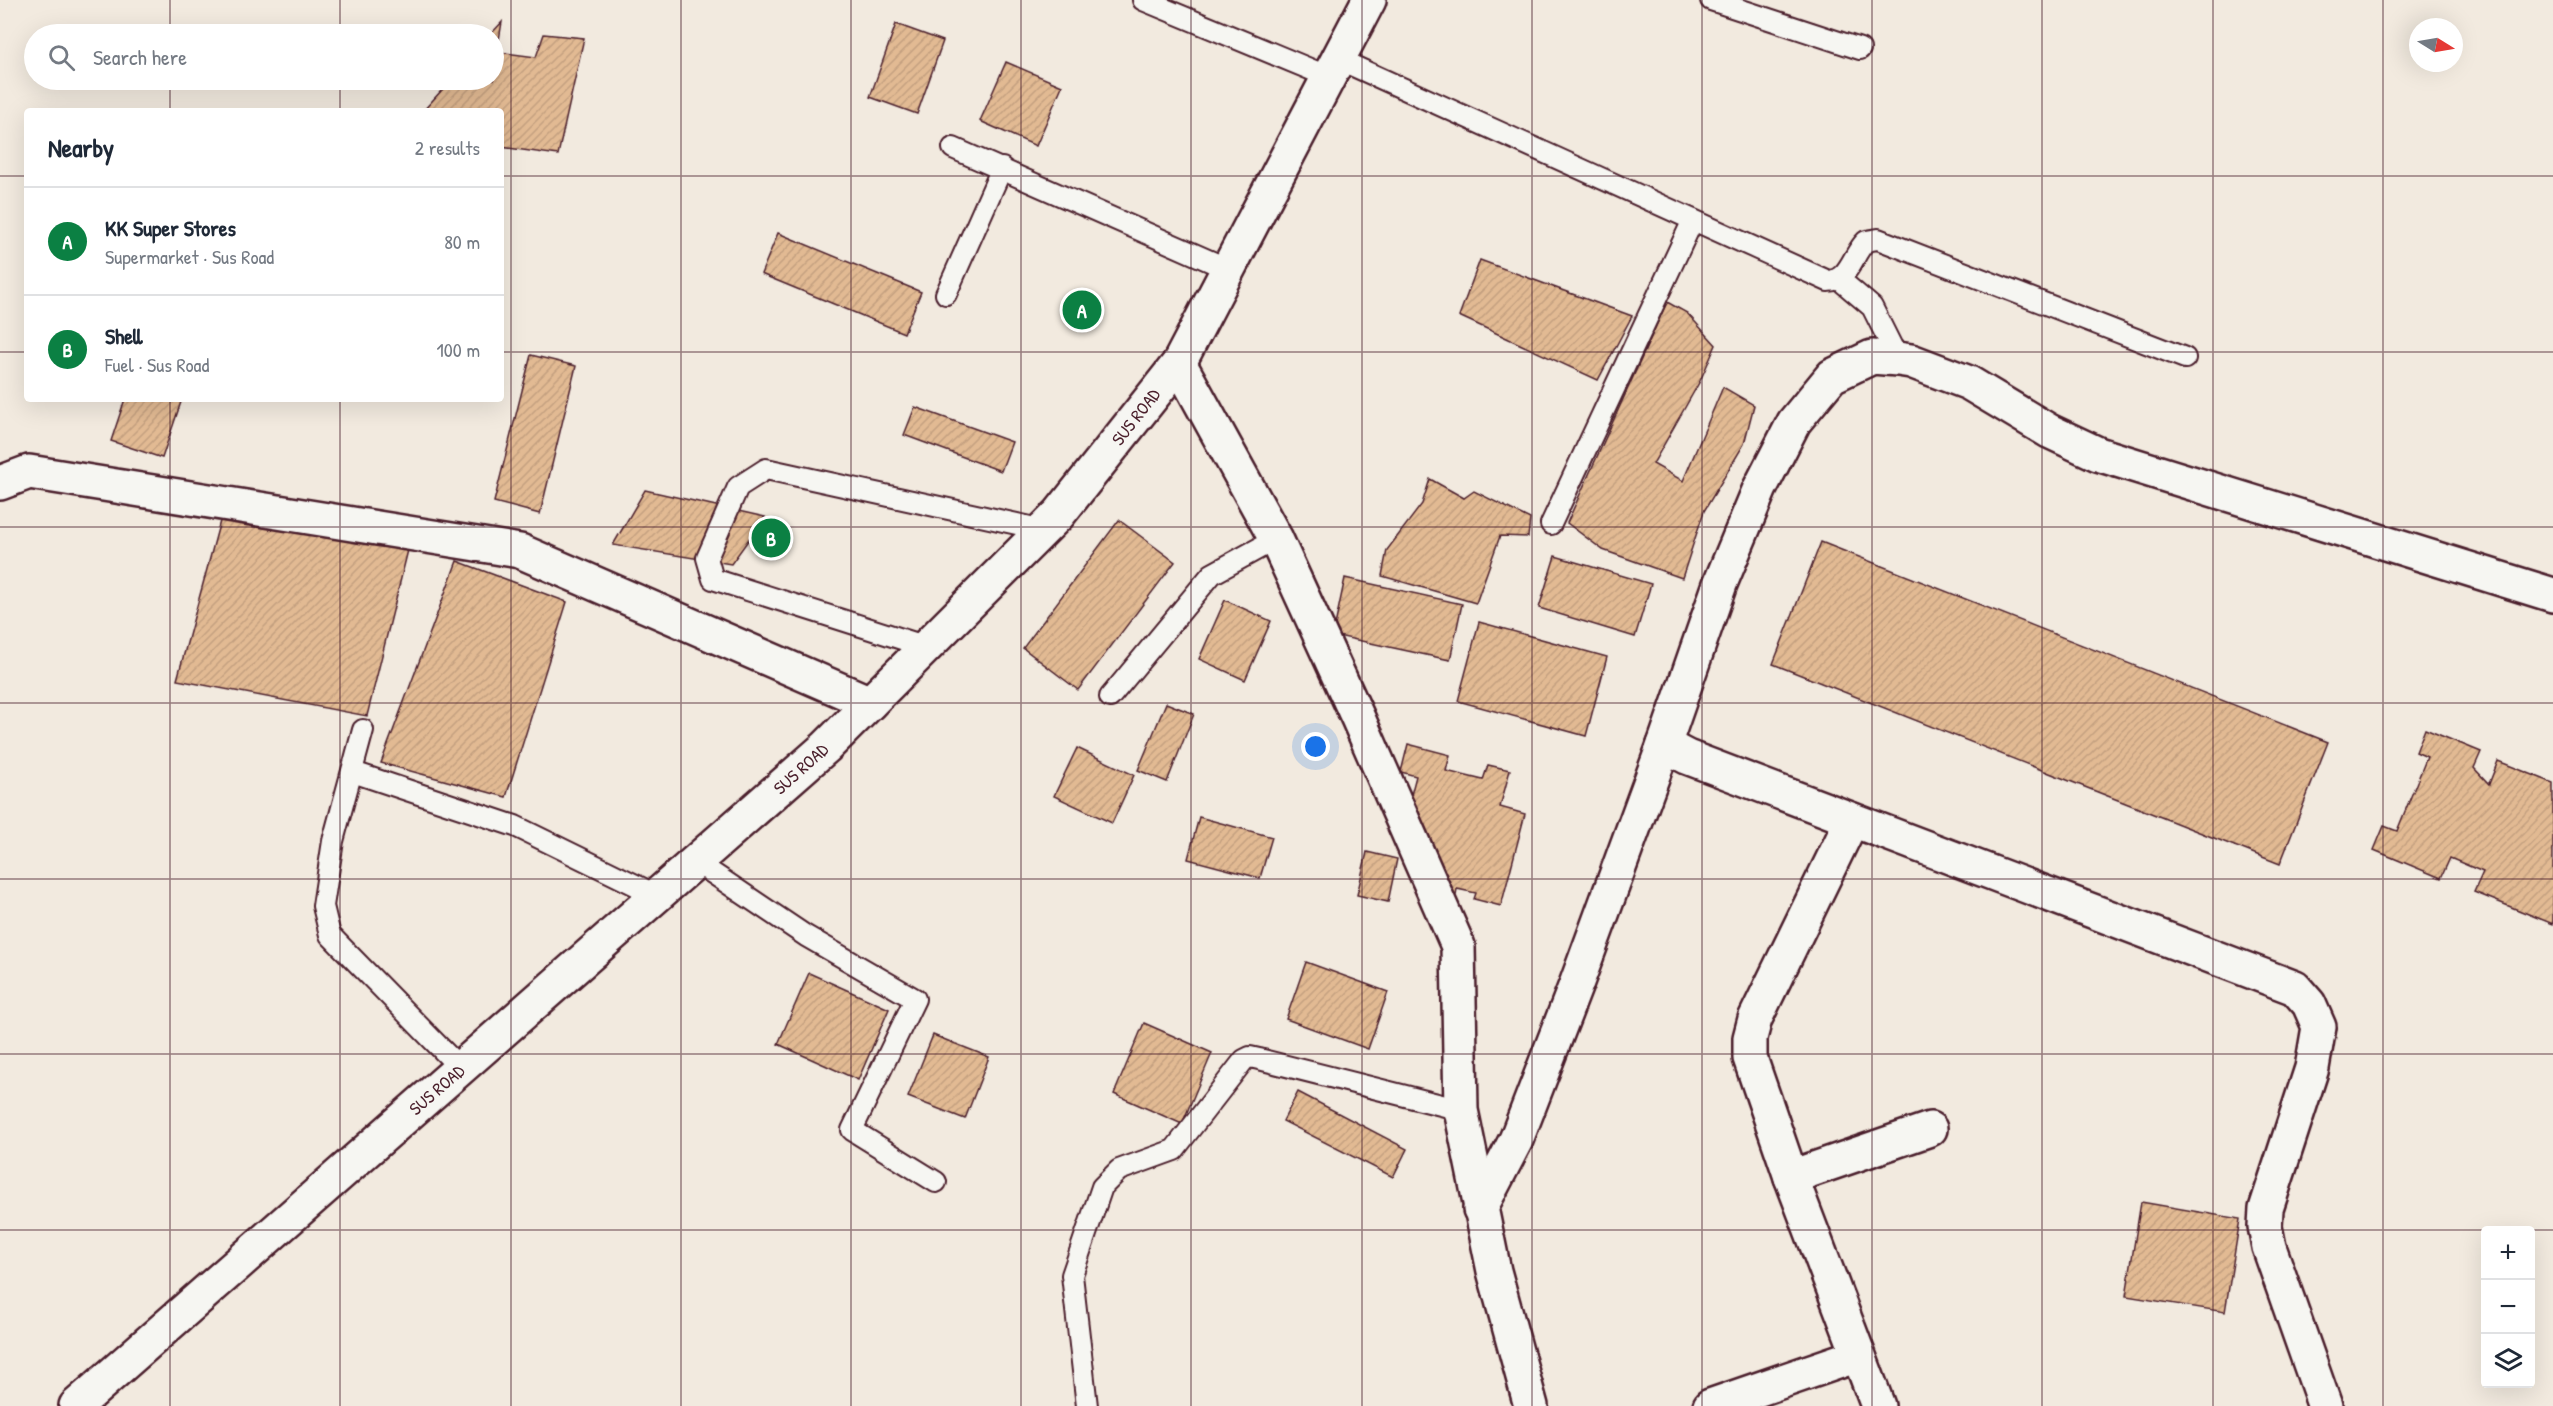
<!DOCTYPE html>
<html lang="en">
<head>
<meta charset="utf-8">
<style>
  :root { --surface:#fff; --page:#f2f2f3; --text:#1f2937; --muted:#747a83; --line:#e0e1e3; --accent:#0b8043 }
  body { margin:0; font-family:"Patrick Hand",sans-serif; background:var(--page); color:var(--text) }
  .controls { position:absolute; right:18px; bottom:18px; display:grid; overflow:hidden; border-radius:6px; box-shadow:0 6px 24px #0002 }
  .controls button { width:54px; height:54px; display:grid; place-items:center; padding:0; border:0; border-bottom:2px solid var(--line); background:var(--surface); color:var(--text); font:30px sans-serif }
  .compass { position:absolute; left:2409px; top:18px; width:54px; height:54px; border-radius:50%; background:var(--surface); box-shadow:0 6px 24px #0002; rotate:101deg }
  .you { position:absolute; left:1316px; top:747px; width:21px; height:21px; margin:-15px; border:4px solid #fff; border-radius:50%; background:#1a73e8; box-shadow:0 0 0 9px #1a73e833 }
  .badge { display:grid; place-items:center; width:39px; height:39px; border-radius:50%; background:var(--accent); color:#fff; font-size:20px; font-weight:700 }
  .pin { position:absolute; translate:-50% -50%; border:3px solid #fff; box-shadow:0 2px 6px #0006 }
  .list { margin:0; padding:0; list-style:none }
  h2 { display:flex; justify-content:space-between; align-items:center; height:78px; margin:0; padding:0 24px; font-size:26px }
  h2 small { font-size:20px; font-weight:400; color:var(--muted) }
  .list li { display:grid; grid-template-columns:39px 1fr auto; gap:18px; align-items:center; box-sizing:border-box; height:108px; padding:0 24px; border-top:2px solid var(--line) }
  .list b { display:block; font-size:22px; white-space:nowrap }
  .list p { margin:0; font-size:20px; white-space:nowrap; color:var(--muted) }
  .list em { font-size:20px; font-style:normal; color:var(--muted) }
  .icon { flex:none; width:33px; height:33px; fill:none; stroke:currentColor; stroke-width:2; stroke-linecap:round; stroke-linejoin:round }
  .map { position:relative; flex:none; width:2553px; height:1406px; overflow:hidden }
  .search { position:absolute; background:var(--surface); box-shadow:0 6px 24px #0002; left:24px; top:24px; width:480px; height:66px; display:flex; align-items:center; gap:15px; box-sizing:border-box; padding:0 21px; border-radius:33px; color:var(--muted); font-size:22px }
  .panel { position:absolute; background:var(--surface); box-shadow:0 6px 24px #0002; left:24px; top:108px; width:480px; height:294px; border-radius:6px }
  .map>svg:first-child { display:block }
  .building { fill:url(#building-hatch); stroke:#4a1f2b; stroke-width:1.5 }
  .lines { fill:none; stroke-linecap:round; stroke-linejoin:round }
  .service-casing { stroke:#4a1f2b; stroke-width:24 }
  .minor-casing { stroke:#4a1f2b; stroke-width:38 }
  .tertiary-casing { stroke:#4a1f2b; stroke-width:38 }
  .secondary-casing { stroke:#4a1f2b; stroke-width:38 }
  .service { stroke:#f6f6f2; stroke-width:20 }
  .minor { stroke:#f6f6f2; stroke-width:33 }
  .tertiary { stroke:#f6f6f2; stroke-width:33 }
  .secondary { stroke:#f6f6f2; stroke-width:33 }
  .grid { fill:none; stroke:#4a1f2b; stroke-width:1.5; stroke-opacity:0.55 }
  .labels { text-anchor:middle; stroke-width:6; stroke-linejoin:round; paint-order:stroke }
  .street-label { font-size:18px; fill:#4a1f2b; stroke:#f6f6f2 }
</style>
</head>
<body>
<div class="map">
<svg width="2553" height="1406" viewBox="0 0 2553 1406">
  <defs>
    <pattern id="building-hatch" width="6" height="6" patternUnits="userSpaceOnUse" patternTransform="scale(1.5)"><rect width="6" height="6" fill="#e2ba93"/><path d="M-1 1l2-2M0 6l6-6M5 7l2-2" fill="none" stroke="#c39f7f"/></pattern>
  </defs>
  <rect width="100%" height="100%" fill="#f2eadf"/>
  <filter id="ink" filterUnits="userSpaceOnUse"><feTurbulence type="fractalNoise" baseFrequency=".0167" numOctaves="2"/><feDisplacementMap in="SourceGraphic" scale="12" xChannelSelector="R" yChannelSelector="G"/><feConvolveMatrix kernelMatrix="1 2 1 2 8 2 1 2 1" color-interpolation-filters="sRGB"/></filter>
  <g filter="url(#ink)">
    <g class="building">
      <polygon points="502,22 497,52 536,57 544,34 584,38 558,155 501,147 501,111 423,111 451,80 494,80 491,34"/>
      <polygon points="896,24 943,41 917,114 870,97"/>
      <polygon points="1006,62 1062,86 1036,146 980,121"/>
      <polygon points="778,233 921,292 904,333 761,274"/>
      <polygon points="1480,260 1632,316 1598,380 1459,316"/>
      <polygon points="1667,302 1687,313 1716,345 1700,381 1653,464 1683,481 1723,387 1754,405 1744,444 1704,511 1682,578 1603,550 1567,523"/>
      <polygon points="531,355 576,366 540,514 494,502"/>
      <polygon points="125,399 182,399 162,458 111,441"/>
      <polygon points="915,407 1012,442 1001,471 904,435"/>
      <polygon points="1430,479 1464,498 1474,491 1530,519 1528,537 1500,536 1476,603 1382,576 1387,550 1422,504"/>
      <polygon points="645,490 765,517 731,564 613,545"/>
      <polygon points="223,510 408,550 367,716 177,680"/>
      <polygon points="1119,520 1175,562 1078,690 1023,648"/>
      <polygon points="1821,542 2328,742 2280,864 1773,664"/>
      <polygon points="1555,556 1651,584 1635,637 1539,608"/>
      <polygon points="457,561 567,602 506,797 381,763"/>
      <polygon points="1345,578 1462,604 1450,660 1333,635"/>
      <polygon points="1225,600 1271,621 1245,680 1199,659"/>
      <polygon points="1479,622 1607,657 1586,736 1458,701"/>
      <polygon points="1166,703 1194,714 1167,782 1138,770"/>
      <polygon points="2425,729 2481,752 2474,768 2489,784 2498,761 2553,783 2553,924 2474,892 2483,872 2450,858 2441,878 2374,850 2384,826 2397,831 2427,757 2416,752"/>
      <polygon points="1408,744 1450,755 1446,771 1483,780 1488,765 1510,770 1500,807 1525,814 1501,906 1474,899 1476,893 1457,889 1456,895 1436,886 1443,871 1414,812 1396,791 1411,795 1416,776 1401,772"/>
      <polygon points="1077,748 1134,775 1112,823 1054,796"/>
      <polygon points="1199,817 1272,837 1260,878 1188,859"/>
      <polygon points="1367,852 1397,859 1388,902 1357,895"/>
      <polygon points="1306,962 1388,992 1368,1049 1286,1019"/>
      <polygon points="809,973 889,1009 858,1080 778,1044"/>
      <polygon points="1144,1023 1212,1053 1182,1124 1114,1094"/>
      <polygon points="933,1035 989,1057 965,1119 908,1097"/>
      <polygon points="1298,1092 1407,1149 1393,1177 1283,1121"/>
      <polygon points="2141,1202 2240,1219 2225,1312 2126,1296"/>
    </g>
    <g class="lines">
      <g class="service-casing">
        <g id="service">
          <polyline points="1143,0 1329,77"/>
          <polyline points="1711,0 1860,49"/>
          <path d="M 1338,59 L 1828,281 C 1849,281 1853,253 1866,241 L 1878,239 L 2185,358"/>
          <polyline points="953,148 1228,269"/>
          <polyline points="1839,279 1872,307 1898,359"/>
          <polyline points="946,294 1002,168"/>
          <polyline points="1551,524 1693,220"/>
          <polyline points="927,647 713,579 707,558 738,487 766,469 1044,530"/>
          <polyline points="1110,697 1212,574 1276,539"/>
          <polyline points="363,730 333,841 323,906 330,935 461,1069"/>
          <polyline points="353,772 515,826 658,896"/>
          <polyline points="696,862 806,936 915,999 852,1130 936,1182"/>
          <polyline points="1087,1406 1072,1275 1102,1187 1119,1170 1174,1150 1244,1060 1250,1057 1259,1059 1461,1110"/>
        </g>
      </g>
      <g class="minor-casing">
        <g id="minor">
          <polyline points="0,483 29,472 520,551 870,703"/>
          <polyline points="1664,745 1687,757 2295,988 2309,1004 2319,1027 2312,1068 2266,1209 2265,1227 2269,1247 2325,1406"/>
          <polyline points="1852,820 1755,1019 1750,1038 1750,1058 1791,1177 1878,1406"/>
          <polyline points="1791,1177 1930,1129"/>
          <polyline points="1480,1209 1516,1140 1577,982 1664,745 1720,584 1760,488 1794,422 1832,376 1872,357 1898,359 1911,361 1969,383 2049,431 2098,454 2553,595"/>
          <polyline points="1710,1406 1858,1355"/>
        </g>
      </g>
      <g class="tertiary-casing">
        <polyline id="tertiary" points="1179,363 1276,539 1358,718 1458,946 1461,1110 1494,1271 1531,1406"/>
      </g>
      <g class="secondary-casing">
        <polyline id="secondary" points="76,1406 826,747 1059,514 1179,363 1369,0"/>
      </g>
      <use href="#service" class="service"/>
      <use href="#minor" class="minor"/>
      <use href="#tertiary" class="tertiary"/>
      <use href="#secondary" class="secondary"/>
    </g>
  </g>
  <path class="grid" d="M 170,0 L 170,34M 340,0 L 340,34M 511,0 L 511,1406M 681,0 L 681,1406M 851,0 L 851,1406M 1021,0 L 1021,1406M 1191,0 L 1191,1406M 1362,0 L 1362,1406M 1532,0 L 1532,1406M 1702,0 L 1702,1406M 1872,0 L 1872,1406M 2042,0 L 2042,1406M 2213,0 L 2213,1406M 2383,0 L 2383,1406M 170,80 L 170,111M 340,80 L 340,111M 0,176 L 27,176M 501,176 L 2553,176M 0,352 L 27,352M 501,352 L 2553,352M 170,399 L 170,1406M 340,399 L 340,1406M 0,527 L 2553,527M 0,703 L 2553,703M 0,879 L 2553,879M 0,1054 L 2553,1054M 0,1230 L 2553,1230"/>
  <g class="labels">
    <g class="street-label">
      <text transform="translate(1136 417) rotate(-52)" y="6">SUS ROAD</text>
      <text transform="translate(801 769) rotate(-42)" y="6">SUS ROAD</text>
      <text transform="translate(437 1090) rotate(-41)" y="6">SUS ROAD</text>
    </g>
  </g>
</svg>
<div class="controls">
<button>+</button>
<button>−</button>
<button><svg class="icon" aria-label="layers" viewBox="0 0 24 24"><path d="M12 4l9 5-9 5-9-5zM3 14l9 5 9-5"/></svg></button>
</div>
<svg class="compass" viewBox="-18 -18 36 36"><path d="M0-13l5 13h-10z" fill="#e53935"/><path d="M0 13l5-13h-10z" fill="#747a83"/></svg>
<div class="you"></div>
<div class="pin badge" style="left:1082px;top:310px">A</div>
<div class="pin badge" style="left:771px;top:538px">B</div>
<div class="search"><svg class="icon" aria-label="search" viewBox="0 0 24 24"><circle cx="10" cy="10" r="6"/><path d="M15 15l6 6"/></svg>Search here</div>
<section class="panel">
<h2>Nearby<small>2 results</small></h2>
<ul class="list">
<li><span class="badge">A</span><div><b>KK Super Stores</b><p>Supermarket · Sus Road</p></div><em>80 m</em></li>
<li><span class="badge">B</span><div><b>Shell</b><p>Fuel · Sus Road</p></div><em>100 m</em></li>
</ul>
</section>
</div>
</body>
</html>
